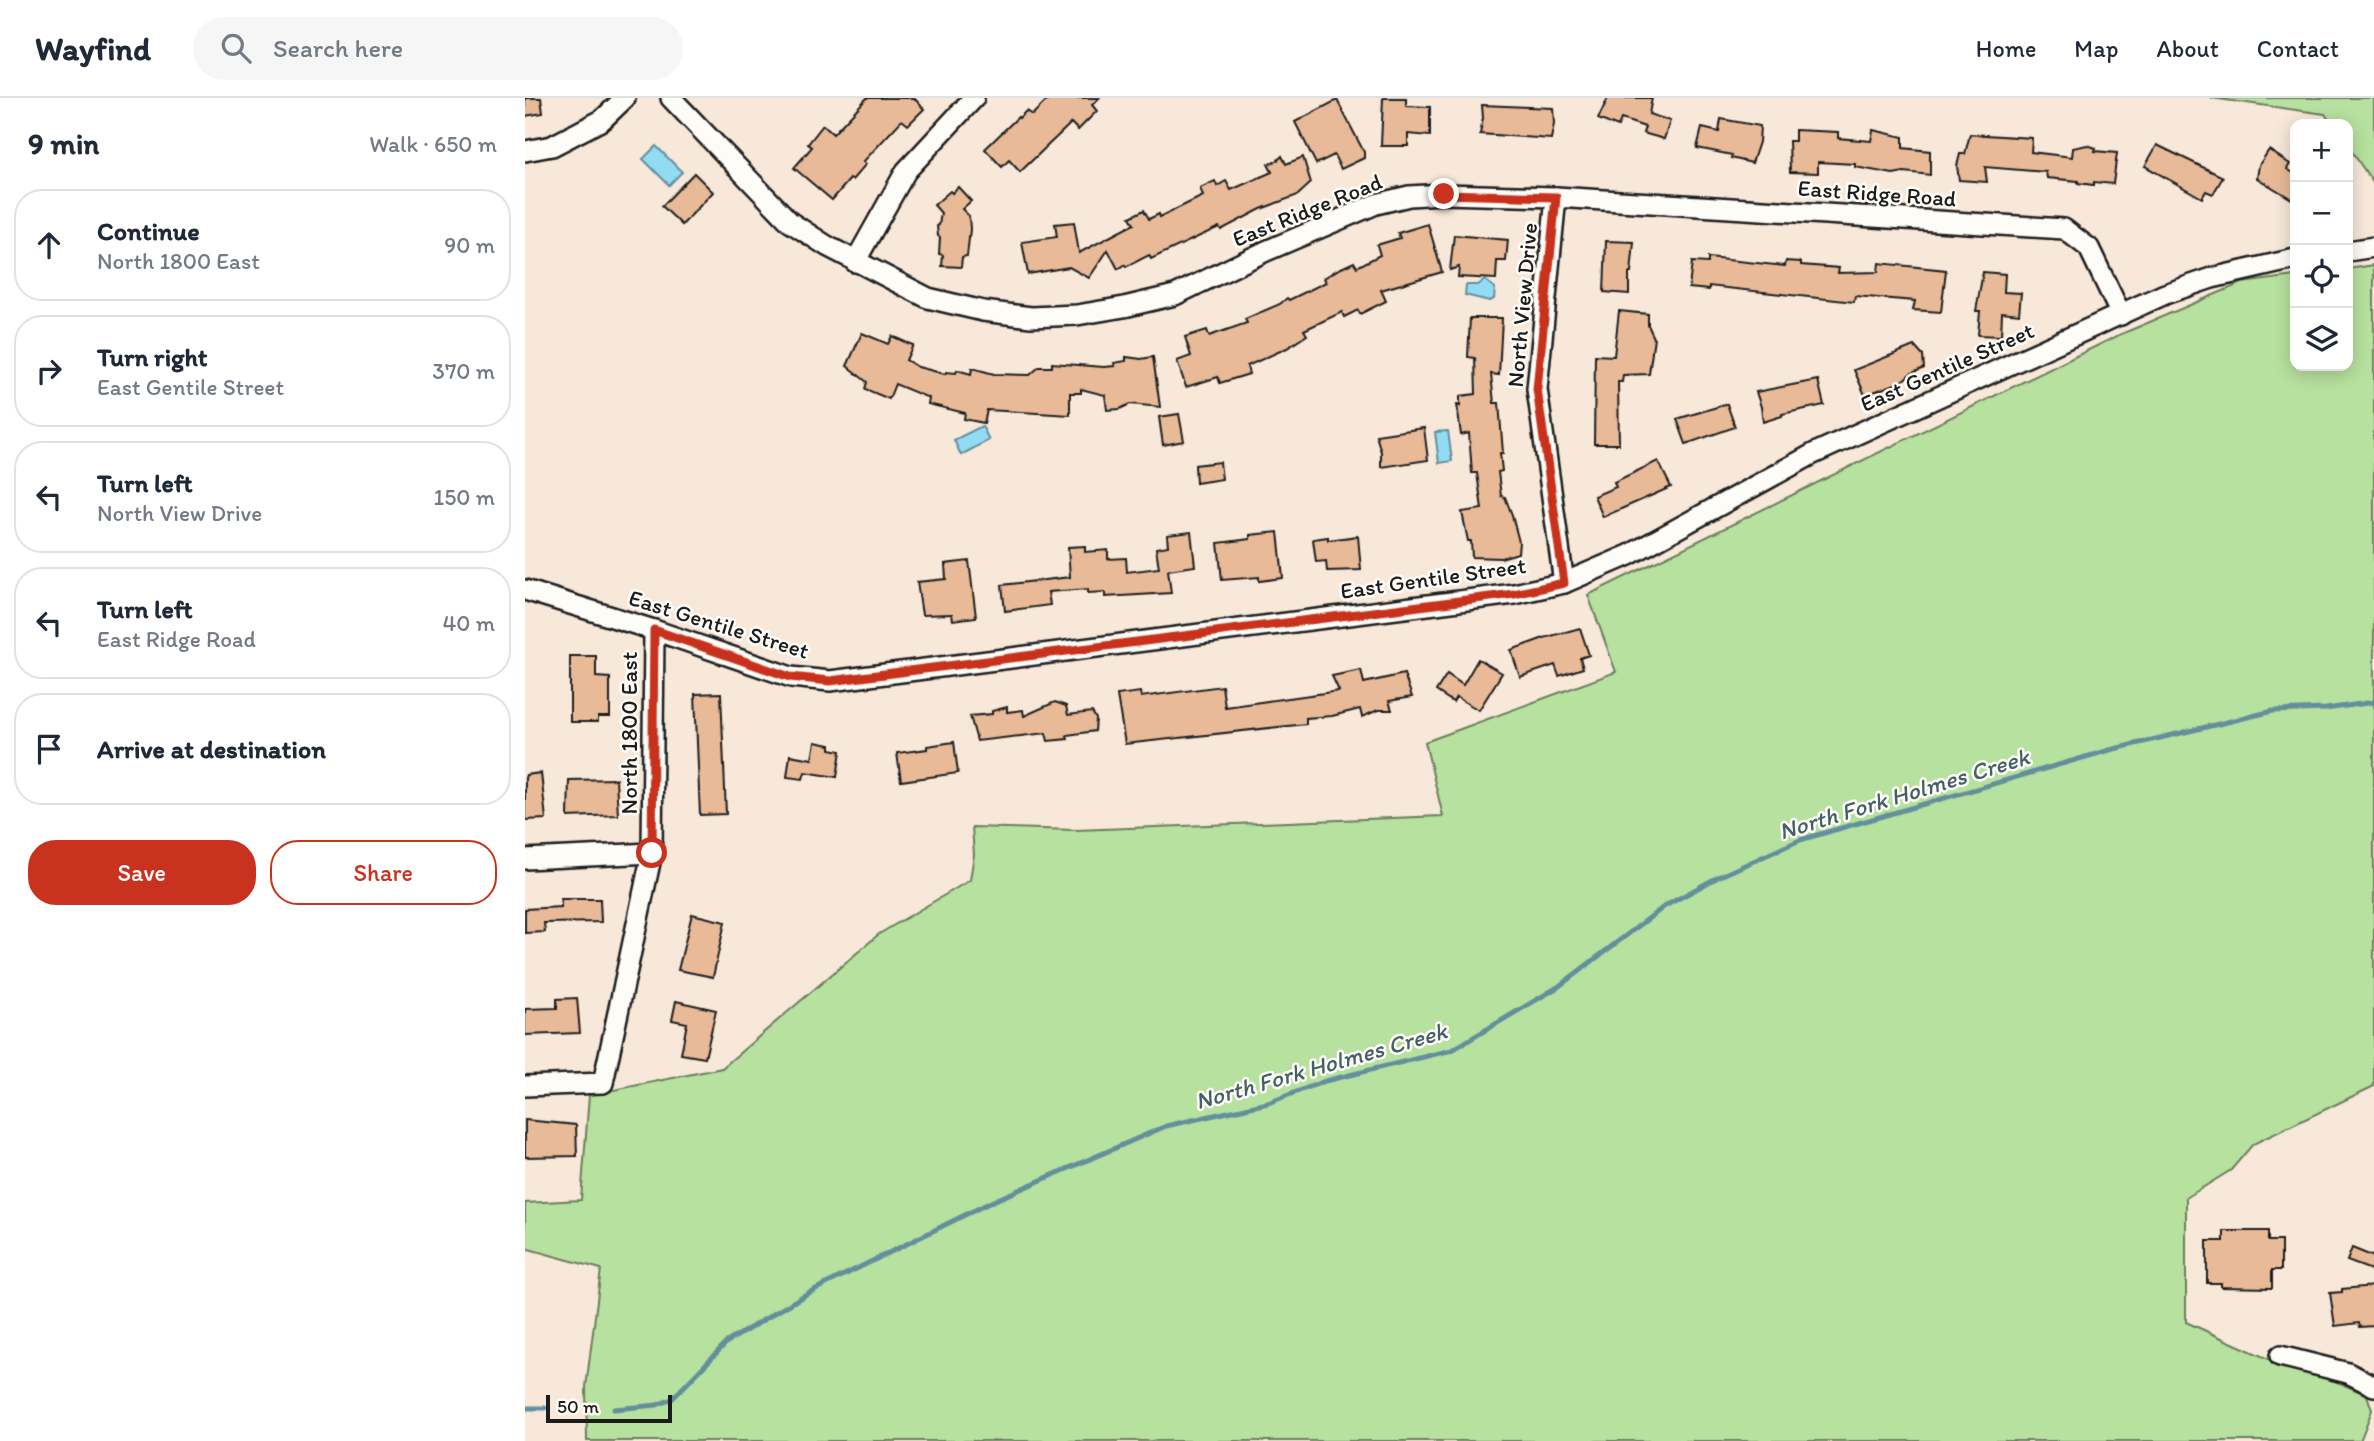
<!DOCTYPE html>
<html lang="en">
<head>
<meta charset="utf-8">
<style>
  :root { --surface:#fff; --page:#f6f6f7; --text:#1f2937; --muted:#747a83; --line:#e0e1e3; --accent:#c8321e }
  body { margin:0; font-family:Itim,sans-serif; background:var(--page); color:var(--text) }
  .controls { position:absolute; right:21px; top:21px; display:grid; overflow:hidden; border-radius:14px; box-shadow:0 4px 18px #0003 }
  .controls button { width:63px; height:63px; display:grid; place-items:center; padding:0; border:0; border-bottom:2px solid var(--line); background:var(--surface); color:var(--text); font:35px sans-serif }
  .scale { position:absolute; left:21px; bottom:18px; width:126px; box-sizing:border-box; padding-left:7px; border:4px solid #1c1c1c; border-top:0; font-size:19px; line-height:24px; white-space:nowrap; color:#1c1c1c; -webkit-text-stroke:5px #fdfcf7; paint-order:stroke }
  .stop { position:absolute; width:21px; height:21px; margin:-16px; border:5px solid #c8321e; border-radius:50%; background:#fff }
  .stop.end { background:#c8321e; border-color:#fff; box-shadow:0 2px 7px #0008 }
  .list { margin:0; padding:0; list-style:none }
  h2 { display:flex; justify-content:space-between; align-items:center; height:91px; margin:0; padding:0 28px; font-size:30px }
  h2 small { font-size:23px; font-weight:400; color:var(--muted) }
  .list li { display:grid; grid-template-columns:46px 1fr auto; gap:21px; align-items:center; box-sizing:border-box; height:112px; margin:0 14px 14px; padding:0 14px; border:2px solid var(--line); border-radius:28px }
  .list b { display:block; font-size:26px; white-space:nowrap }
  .list p { margin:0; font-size:23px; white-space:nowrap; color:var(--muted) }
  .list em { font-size:23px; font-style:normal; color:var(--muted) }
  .actions { display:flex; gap:14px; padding:21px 28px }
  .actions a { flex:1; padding:16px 0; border:2px solid var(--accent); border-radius:28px; text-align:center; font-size:24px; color:var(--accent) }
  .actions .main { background:var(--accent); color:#fff }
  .icon { flex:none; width:38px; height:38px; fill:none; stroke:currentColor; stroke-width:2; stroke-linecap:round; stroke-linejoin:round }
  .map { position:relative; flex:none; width:1849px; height:1343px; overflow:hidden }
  header { display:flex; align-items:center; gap:42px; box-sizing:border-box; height:98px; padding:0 35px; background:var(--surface); border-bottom:2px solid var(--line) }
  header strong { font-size:33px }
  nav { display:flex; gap:38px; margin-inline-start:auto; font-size:24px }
  .search { width:490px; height:63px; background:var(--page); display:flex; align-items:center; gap:18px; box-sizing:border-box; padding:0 24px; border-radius:38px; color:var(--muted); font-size:26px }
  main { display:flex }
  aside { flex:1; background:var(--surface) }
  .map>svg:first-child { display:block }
  .green { fill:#b7e19e; stroke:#6a7e5d; stroke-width:2 }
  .water { fill:#92dcf3; stroke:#638f9d; stroke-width:2 }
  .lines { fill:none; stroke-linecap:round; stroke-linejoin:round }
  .stream { stroke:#638f9d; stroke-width:5 }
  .building { fill:#e8ba98; stroke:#1c1c1c; stroke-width:2 }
  .minor-casing { stroke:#1c1c1c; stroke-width:24 }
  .minor { stroke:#fdfcf7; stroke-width:19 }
  .route { stroke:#c8321e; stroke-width:9 }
  .labels { text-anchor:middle; stroke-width:5; stroke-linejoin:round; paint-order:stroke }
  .street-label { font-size:23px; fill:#1c1c1c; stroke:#fdfcf7 }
  .water-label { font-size:24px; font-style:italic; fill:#455f67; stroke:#fdfcf7 }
</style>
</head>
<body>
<header>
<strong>Wayfind</strong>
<div class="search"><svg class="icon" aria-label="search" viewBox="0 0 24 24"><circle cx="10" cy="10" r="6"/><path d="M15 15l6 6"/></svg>Search here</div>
<nav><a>Home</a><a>Map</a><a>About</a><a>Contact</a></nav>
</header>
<main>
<aside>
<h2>9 min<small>Walk · 650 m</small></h2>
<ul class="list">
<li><svg class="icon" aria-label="ahead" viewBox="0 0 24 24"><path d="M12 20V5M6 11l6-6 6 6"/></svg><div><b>Continue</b><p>North 1800 East</p></div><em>90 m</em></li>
<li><svg class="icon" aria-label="right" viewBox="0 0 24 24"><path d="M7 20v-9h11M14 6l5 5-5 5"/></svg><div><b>Turn right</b><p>East Gentile Street</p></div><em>370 m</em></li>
<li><svg class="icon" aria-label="left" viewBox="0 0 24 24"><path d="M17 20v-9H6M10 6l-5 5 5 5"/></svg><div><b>Turn left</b><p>North View Drive</p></div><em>150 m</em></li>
<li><svg class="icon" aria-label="left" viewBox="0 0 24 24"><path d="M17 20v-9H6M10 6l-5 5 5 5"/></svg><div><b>Turn left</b><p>East Ridge Road</p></div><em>40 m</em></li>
<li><svg class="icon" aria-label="arrive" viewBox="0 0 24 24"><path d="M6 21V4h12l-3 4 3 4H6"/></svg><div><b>Arrive at destination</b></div></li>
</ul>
<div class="actions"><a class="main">Save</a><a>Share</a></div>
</aside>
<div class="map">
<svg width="1849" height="1343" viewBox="0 0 1849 1343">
  <rect width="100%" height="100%" fill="#f7e8da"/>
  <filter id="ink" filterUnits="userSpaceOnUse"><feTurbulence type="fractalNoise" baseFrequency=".0143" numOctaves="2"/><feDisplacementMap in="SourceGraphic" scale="14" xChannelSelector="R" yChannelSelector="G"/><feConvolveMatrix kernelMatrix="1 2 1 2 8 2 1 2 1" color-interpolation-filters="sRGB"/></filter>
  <g filter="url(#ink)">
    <g class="green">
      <polygon points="1686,0 1849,0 1849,86 1823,48 1823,26 1807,26 1800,16"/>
      <polygon points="1849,167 1849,988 1728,1046 1706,1072 1661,1100 1661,1224 1750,1264 1790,1274 1842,1297 1847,1312 1835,1343 62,1343 61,1289 76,1171 0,1150 0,1105 56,1102 64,997 197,970 354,836 445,782 449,757 447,729 551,732 918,718 900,644 1091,574 1063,497 1594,237 1717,185 1770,178 1770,268 1823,268 1823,171"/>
    </g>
    <g class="water">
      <polygon points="131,48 157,74 144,87 118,61"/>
      <polygon points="960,182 970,190 969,201 964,203 940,197 941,187 953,187"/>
      <polygon points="457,328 464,342 436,357 429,342"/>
      <polygon points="923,333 927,363 914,365 910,334"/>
    </g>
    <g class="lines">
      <g class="stream">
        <polyline points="0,1310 20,1310"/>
        <polyline points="89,1311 132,1307 147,1301 202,1244 283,1195 468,1103 641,1028 743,1005 800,983 927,952 1033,889 1140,808 1193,779 1275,742 1585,652 1748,613 1801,611 1849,604"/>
      </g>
    </g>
    <g class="building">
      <polygon points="0,0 16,0 18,15 0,18"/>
      <polygon points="342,0 389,0 399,11 383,27 377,22 338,64 341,66 327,82 325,81 307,102 269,70 287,49 283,46 298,27 308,36"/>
      <polygon points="524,0 574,0 567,7 572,13 553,32 546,25 541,30 495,74 484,62 477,69 460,51 493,19 494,20 501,13 507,17"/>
      <polygon points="858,0 881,0 881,8 905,9 905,38 883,36 883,48 856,48"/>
      <polygon points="1083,0 1127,0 1124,16 1145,23 1139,41 1118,35 1120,29 1096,21 1093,29 1073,21"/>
      <polygon points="812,2 839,54 839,60 816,71 809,57 791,66 770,24"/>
      <polygon points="957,7 1028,10 1029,26 1026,41 955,36 958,20"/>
      <polygon points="1196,21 1235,28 1234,44 1227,65 1206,60 1207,57 1172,50 1177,30 1194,34"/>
      <polygon points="1270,32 1313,34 1313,40 1346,43 1348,32 1378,39 1378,50 1405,53 1405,77 1379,74 1368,76 1330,69 1330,66 1293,64 1293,75 1265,74 1264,43 1270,43"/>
      <polygon points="1445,36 1507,40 1506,54 1547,59 1548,50 1562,47 1571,50 1570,53 1592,55 1588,86 1569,84 1569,87 1553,85 1553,83 1522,80 1521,74 1460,69 1462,84 1434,82 1432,68 1435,56 1440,56"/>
      <polygon points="1632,47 1698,79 1688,96 1681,93 1677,100 1620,68"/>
      <polygon points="1744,52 1765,66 1762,71 1770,76 1770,103 1732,80 1734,67"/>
      <polygon points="757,58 761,66 778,59 786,85 773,97 736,111 696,132 694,129 626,161 624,157 601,169 600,167 593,171 583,152 564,180 544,169 503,176 497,144 532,139 530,126 549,124 554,155 609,126 605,119 619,112 624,121 634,116 635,119 678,98 675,90 690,83 692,88 701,83 706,92 747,74 743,66 752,63"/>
      <polygon points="169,75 188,94 157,127 137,108"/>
      <polygon points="433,89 446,103 437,111 444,118 445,131 442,158 437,159 436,169 417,168 418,157 414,156 415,139 413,138 412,128 414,127 416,115 409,107 425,93 427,95"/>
      <polygon points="903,126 917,174 856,192 861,203 835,216 833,212 819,219 817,214 779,232 782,237 762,250 722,268 724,276 695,285 693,279 661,289 652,263 666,258 660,239 682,232 684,238 722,225 720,221 755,206 762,200 764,202 801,184 799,180 812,172 829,164 832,169 855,157 852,147 875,140 873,135"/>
      <polygon points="929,137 983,142 981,163 972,163 971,181 933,179 934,169 925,172"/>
      <polygon points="1081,143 1109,144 1106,175 1104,175 1104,196 1079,194"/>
      <polygon points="1183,160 1260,168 1261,163 1276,164 1276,167 1314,170 1313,175 1353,174 1354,165 1421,172 1416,214 1388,212 1390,203 1330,198 1329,204 1184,188 1184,192 1164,190 1167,164 1183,165"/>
      <polygon points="1458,174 1480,176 1479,194 1496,195 1494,216 1477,214 1476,238 1453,237 1455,213 1451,213"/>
      <polygon points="1094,213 1123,216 1123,227 1129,240 1124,276 1098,277 1097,284 1093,284 1094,346 1069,346 1070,257 1089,258"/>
      <polygon points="945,220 977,220 974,277 966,276 969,305 974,305 978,355 975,355 977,373 973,374 976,398 980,399 987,417 994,444 993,455 976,460 947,459 946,443 943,443 937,414 957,411 952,375 947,375 944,335 936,337 932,307 935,308 935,298 951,296 950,260 943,259"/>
      <polygon points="337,235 363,246 367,238 380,244 388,247 381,262 393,269 420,276 421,274 431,275 432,272 446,276 447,270 469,276 505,277 514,269 527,269 527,265 579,269 590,268 589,265 601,263 601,259 616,261 628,259 635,309 605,306 595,311 582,312 580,297 556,291 556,295 545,295 545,317 462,312 459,325 439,321 440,315 403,306 404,300 370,286 364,301 340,291 342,284 322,268"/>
      <polygon points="1389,248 1398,258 1399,270 1385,276 1376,284 1340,297 1329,272"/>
      <polygon points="1293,282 1299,307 1257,316 1257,318 1238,324 1236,309 1231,294"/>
      <polygon points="1202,306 1210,329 1161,346 1152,321"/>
      <polygon points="654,316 659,343 638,347 634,319"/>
      <polygon points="899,330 903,362 856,369 856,354 851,337"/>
      <polygon points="1133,363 1146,389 1078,419 1069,398 1091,389 1089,384"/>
      <polygon points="695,364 697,381 671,385 670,367"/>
      <polygon points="666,434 670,468 643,472 646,495 580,499 580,494 563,495 563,491 523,494 525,507 480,513 477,487 545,479 543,449 560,448 560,454 583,452 583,461 601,460 602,474 634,470 631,450 643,448 642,437"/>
      <polygon points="753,434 758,480 734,483 734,479 697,482 693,445 725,441 725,437"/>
      <polygon points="833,438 836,472 802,473 801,463 791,464 788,441 803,439 803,442"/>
      <polygon points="444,463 451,519 428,522 427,516 397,517 392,484 421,481 420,466"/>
      <polygon points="1055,530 1064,557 1055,560 1058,570 1034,578 1030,567 995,579 986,552 1019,540"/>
      <polygon points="45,558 71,558 71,579 85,580 85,619 73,619 73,624 45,624"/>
      <polygon points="953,561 977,575 954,612 931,599 928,604 911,593 922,576 938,587"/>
      <polygon points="836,572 839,585 879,576 887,599 864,603 867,612 853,612 837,619 835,611 807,618 781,620 781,626 600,646 592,597 615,594 616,599 697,588 700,609 814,593 807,578"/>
      <polygon points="196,595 201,716 175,717 170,596"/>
      <polygon points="530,604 541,608 543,617 567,614 571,621 570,633 542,637 543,641 523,643 521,635 452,643 445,618 467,616 467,613 482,609 482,614 498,612 499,618"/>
      <polygon points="290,644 305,647 305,651 316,653 312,679 280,674 278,681 262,679 265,657 287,661"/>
      <polygon points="429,644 433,675 376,683 372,655 402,651 402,648"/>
      <polygon points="16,675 21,721 0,722 0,680 1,677"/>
      <polygon points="91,681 93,717 43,719 44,682"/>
      <polygon points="36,801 75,801 76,824 19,825 20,834 0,835 0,811 36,809"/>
      <polygon points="167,816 200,824 188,879 153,872"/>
      <polygon points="52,900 55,935 0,937 0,911 32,910 32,901"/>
      <polygon points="151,903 191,912 180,960 156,956 162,925 147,922"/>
      <polygon points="0,1022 51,1027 52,1058 0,1059"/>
      <polygon points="1699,1133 1743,1133 1743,1143 1756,1143 1756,1172 1747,1172 1747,1190 1696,1189 1696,1185 1682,1185 1682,1143 1699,1143"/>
      <polygon points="1827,1150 1849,1159 1849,1173 1822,1163"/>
      <polygon points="1849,1188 1849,1228 1835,1229 1834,1225 1810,1228 1805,1195 1817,1194 1817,1191"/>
    </g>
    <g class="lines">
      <g class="minor-casing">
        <g id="minor">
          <polyline points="146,0 265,124 302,148 403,200 458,213 506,219 552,217 599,209 650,197 741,153 851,106 884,98 919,96 1031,99 1539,131 1564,150 1596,217"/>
          <polyline points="0,53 27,48 77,22 100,0"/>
          <polyline points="1031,99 1012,291 1039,485"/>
          <polyline points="1823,153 1849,149"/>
          <polyline points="330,164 381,73 449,0"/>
          <polyline points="0,492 129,532 266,579 305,583 989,496 1039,485 1104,457 1288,356 1640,196 1687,180 1770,161"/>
          <polyline points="0,761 127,755"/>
          <polyline points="0,988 78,985 127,755 129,532"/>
          <polyline points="1755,1258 1823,1275 1849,1288"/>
        </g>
      </g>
      <use href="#minor" class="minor"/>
    </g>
  </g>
  <g class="lines" filter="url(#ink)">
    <polyline class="route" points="127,755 129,532 265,579 305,583 989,496 1039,485 1012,291 1031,99 919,96"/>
  </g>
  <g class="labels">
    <g class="street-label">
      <text transform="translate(1352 95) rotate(4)" y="8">East Ridge Road</text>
      <text transform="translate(782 112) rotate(-22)" y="8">East Ridge Road</text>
      <text transform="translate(997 207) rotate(-85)" y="8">North View Drive</text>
      <text transform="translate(1422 269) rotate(-24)" y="8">East Gentile Street</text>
      <text transform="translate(908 480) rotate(-8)" y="8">East Gentile Street</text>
      <text transform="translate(194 526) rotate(17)" y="8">East Gentile Street</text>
      <text transform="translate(104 635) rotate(-90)" y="8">North 1800 East</text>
    </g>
    <g class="water-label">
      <text transform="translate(1379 696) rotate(-17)" y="8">North Fork Holmes Creek</text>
      <text transform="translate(796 968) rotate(-16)" y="8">North Fork Holmes Creek</text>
    </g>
  </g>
</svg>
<div class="controls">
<button>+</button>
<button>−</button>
<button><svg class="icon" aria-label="locate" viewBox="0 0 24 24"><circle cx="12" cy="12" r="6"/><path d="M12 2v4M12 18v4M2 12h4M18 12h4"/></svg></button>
<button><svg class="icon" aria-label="layers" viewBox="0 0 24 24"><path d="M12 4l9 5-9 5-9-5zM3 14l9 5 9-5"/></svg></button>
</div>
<div class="scale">50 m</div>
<div class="stop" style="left:127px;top:755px"></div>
<div class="stop end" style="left:919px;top:96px"></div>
</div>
</main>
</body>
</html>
